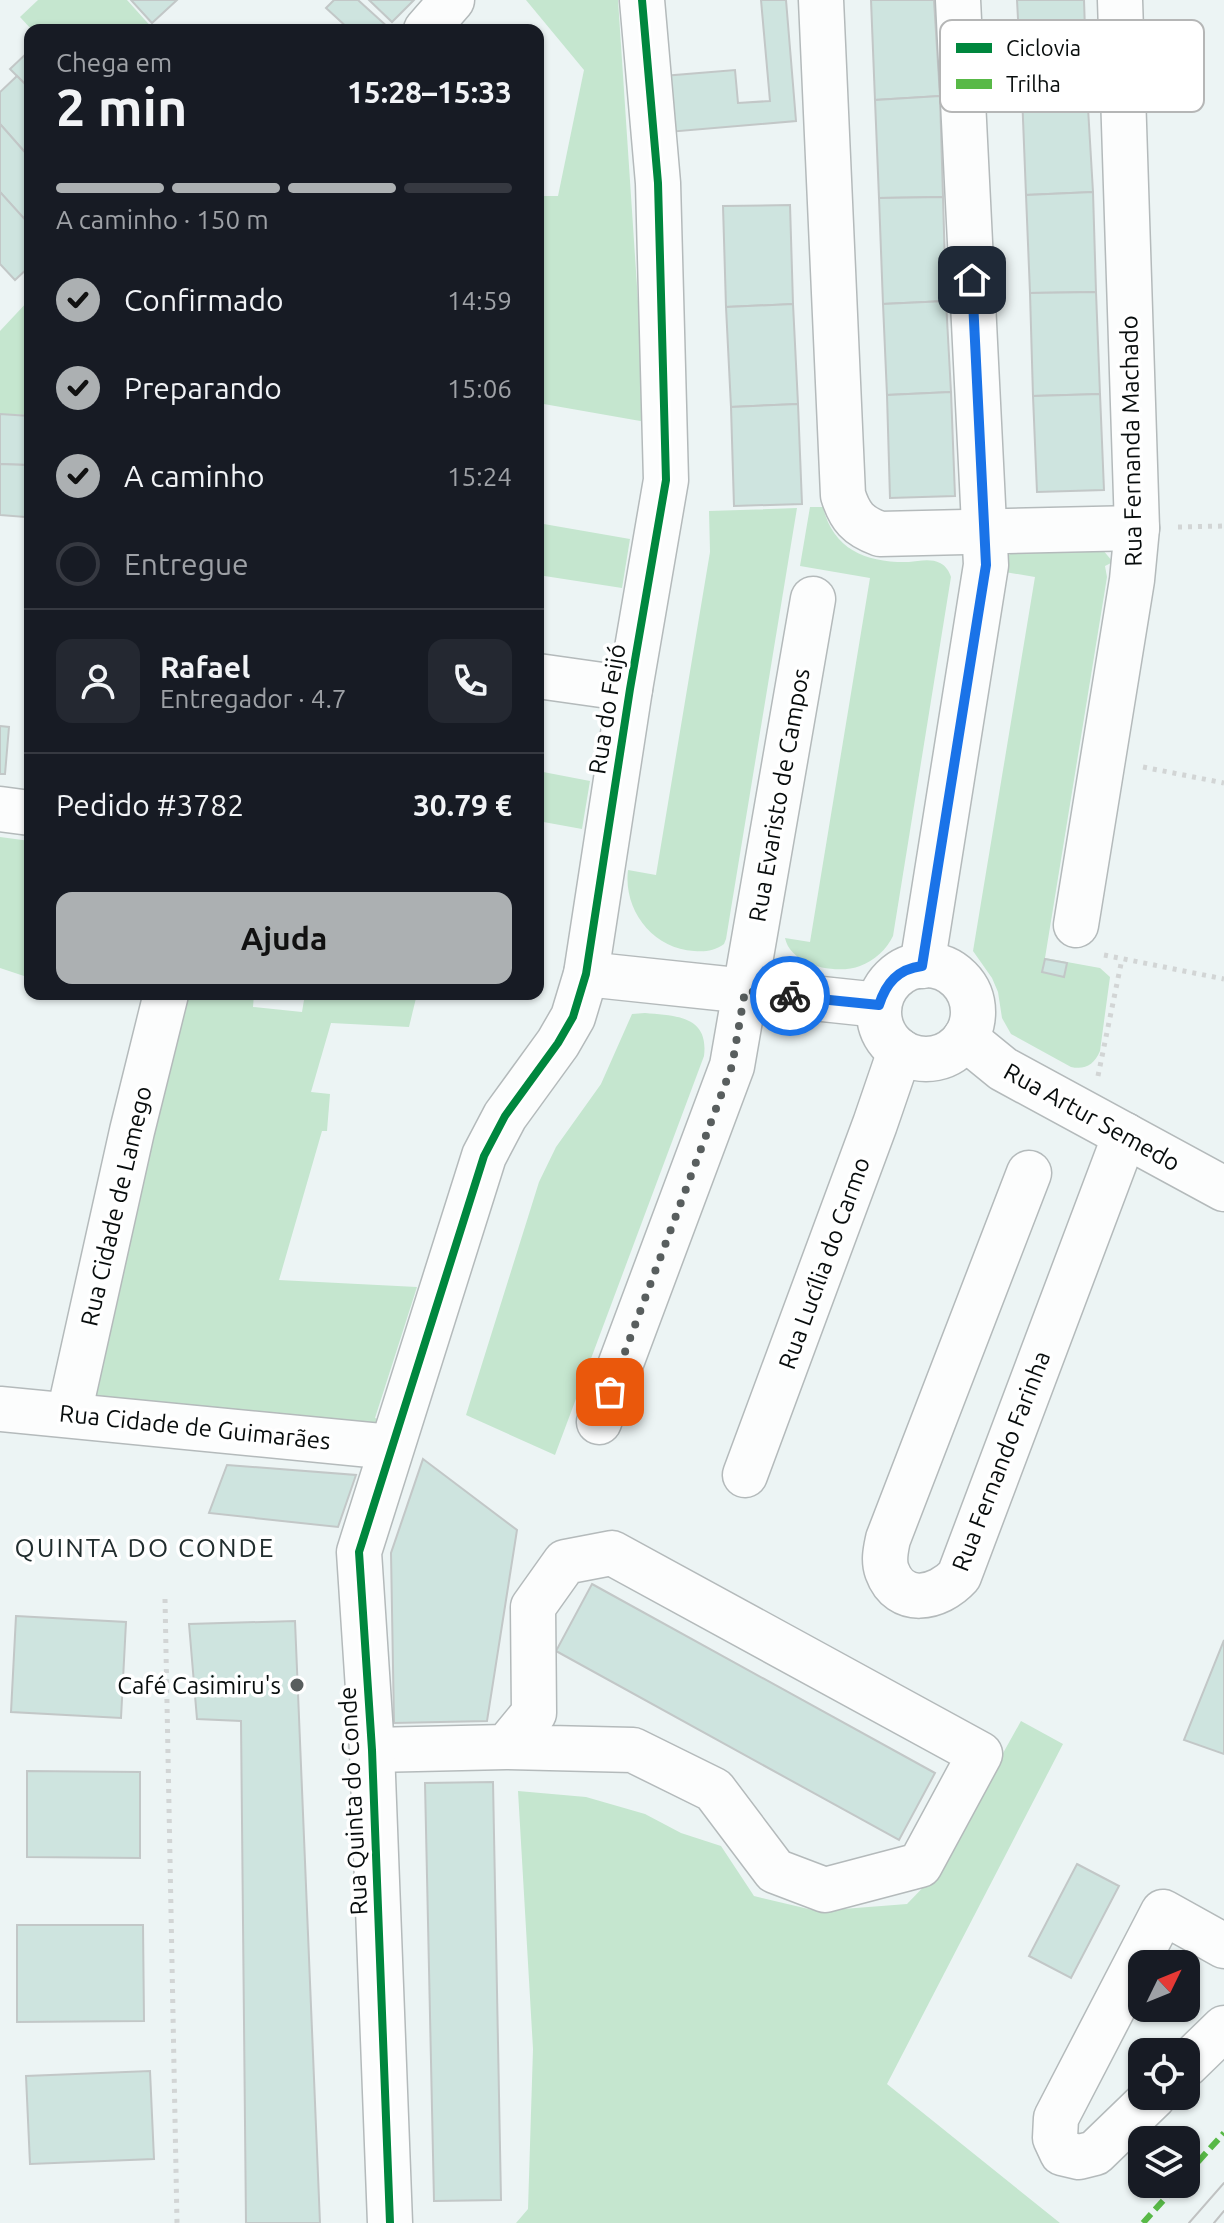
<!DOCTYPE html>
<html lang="pt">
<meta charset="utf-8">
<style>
:root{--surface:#171b24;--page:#242831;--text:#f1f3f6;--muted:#9ea1a6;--line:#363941;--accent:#acb0b2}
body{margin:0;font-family:Ubuntu,sans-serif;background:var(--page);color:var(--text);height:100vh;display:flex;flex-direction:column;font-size:30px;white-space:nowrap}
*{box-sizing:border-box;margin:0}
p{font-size:26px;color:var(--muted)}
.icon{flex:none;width:44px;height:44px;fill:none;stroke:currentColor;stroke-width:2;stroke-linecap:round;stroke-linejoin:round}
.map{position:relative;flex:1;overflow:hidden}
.sheet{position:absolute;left:24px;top:24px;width:520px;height:976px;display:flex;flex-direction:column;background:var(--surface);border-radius:16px;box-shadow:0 2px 6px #0004}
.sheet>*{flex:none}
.needle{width:52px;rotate:47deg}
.buttons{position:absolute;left:1128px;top:1950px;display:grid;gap:16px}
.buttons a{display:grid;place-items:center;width:72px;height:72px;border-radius:16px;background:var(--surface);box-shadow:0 2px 6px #0004;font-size:40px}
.pin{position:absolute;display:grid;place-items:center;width:68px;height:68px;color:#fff;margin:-34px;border-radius:16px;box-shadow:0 4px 12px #0006}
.courier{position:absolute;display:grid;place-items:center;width:80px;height:80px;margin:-40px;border:6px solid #1a73e8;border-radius:50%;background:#fff;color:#222;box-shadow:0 2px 10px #0007}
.head em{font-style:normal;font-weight:700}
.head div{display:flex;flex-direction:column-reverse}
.head{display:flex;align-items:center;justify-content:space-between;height:136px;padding:0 32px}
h1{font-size:52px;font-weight:700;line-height:60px}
.bar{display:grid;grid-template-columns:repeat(4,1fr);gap:12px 8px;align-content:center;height:96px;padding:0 32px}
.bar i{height:10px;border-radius:6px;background:var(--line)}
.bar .selected{background:var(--accent)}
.bar p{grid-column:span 4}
.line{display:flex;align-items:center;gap:20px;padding:0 32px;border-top:2px solid var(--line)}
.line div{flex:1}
.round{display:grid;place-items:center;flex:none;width:84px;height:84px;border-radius:16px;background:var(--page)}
ol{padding:0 32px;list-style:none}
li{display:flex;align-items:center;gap:24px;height:88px}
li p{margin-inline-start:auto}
li .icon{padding:8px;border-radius:50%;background:var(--accent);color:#111;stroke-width:4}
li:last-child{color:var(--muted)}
li i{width:44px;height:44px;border:4px solid var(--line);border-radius:50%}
.button{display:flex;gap:16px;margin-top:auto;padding:16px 32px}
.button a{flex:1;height:92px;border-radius:16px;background:var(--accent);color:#111;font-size:32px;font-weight:700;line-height:92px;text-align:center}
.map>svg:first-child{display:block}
</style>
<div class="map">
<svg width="1224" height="2223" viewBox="0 0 1224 2223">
<rect width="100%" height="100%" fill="#ecf4f4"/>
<g fill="#c5e6cf">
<path d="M38,0H127L154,30H32L20,17Z"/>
<path d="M526,0H618L646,422L538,403V219L541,196H558L584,70Z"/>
<path d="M30,299V415L0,414V331Z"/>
<path d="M810,507H823C833,550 867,563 909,562C918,561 931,558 940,563C946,566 949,571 951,577L893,936C887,949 874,961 860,966C837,975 791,966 785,938L810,942L870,578L800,566Z"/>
<path d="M797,508L726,939L724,944C714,951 705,952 694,951C653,949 623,910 628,870L656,875L710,552L709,511Z"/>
<path d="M538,523L630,539L622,588L538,575Z"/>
<path d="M1102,549L1113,562L1105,566L1107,577L1045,958L1100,968L1110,977L1100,1051C1094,1065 1085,1070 1071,1067L1011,1034L1002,1018L998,992L992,978L973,951L1035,577L999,571L1002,562L1014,550Z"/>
<path d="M538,771L590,781L582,829L538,821Z"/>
<path d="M0,837L30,841V930L24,976L0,968Z"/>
<path d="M183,994H254L253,1007L302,1012L305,994H417L409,1027L331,1023L311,1092L330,1094L327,1131H322L279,1280L417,1287L375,1418L380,1420L375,1425L97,1398L92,1393Z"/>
<path d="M645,1013C675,1016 709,1015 704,1056L555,1455L466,1415L539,1182L556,1147L601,1084L632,1014Z"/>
<path d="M1021,1721L1063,1744L887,2084L1060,2223H516L528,2209L533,2049L518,1791L586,1797L645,1814L681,1833L721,1846L754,1896L817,1911L907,1904L935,1875Z"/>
</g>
<g fill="#cee4df" stroke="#c2c7c7" stroke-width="2">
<path d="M131,0H177L152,23Z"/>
<path d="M334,0H358L390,29L350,30L326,8Z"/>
<path d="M369,0H414L392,22Z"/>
<path d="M761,0H786L796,121L668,132L663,76L735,70L738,103L770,101Z"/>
<path d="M871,0H934L940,96L875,100Z"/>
<path d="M1017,0H1084L1087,91L1022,94Z"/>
<path d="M30,50V89L10,69Z"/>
<path d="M17,76L30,89V158L0,124V92Z"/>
<path d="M1087,91L1093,192L1026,195L1022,94Z"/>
<path d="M940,96L943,197L879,198L875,100Z"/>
<path d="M0,124L30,158V212L23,218L0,192Z"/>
<path d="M0,192L30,225V266L15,280L0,264Z"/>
<path d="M1093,192L1096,292L1030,293L1026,195Z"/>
<path d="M943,197L946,301L883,304L879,198Z"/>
<path d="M790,205L793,304L726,307L723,206Z"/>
<path d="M1096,292L1100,394L1033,396L1030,293Z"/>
<path d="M946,301L951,392L887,395L883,304Z"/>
<path d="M793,304L798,404L731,407L726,307Z"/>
<path d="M951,392L955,496L890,498L887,395Z"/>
<path d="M1100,394L1104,490L1037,492L1033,396Z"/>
<path d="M798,404L802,504L734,506L731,407Z"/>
<path d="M0,414L30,416L27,465L0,464Z"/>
<path d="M0,464L27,465L25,517L0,515Z"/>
<path d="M0,726L9,727L5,774H0Z"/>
<path d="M1045,959L1067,963L1064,977L1042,972Z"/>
<path d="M423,1459L517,1530L487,1721L394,1723L391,1553Z"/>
<path d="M227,1465L356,1475L338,1527L209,1513Z"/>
<path d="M592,1584L935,1773L899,1840L556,1651Z"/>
<path d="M16,1616L126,1622L121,1718L11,1712Z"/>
<path d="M295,1621L320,2223H246L241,1721L197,1719L189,1624Z"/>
<path d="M1224,1640V1754L1184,1740Z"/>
<path d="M27,1771L140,1772V1858L27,1857Z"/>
<path d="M493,1782L501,2200L434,2201L425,1783Z"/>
<path d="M1077,1864L1119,1886L1071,1978L1029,1956Z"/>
<path d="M17,1925H143L144,2021L17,2022Z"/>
<path d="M150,2071L154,2159L30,2164L26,2076Z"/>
</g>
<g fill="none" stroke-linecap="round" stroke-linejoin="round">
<g stroke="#b4babb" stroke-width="47">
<g id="minor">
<path d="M821,0L843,495C850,517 858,526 880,534L1137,528"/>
<path d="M426,30L452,0"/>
<path d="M538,676L630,689"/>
<path d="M0,809L30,813"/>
<path d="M1076,925L1132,580L1137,528L1120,0"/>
<circle cx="926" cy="1012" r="47"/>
<path d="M922,966L986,565L958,0"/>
<path d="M586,974L879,1005"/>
<path d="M965,1038L1003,1069L1224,1189"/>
<path d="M1029,1173L888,1539C886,1549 883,1560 887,1571C900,1607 938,1599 959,1576L1125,1135"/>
<path d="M0,1409L391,1447"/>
<path d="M69,1414L132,1131L166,994"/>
<path d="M599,1422L732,1066L813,599"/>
<path d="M745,1475L875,1124L900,1051"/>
<path d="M372,1750L506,1747L633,1750L714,1790L775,1871L825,1890L920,1865L980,1754L612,1553L565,1562L533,1607L534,1713L506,1747"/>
<path d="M1186,2065L1224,2028"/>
<path d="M1154,2096L1095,2153L1079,2157L1062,2153L1055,2138L1056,2118L1163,1912L1224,1946"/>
<path d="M390,2223L372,1750L359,1552L484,1156L505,1116L558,1043L573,1017L586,974L630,689L666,480L658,183L642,0"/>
</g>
</g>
<g stroke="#d2d5d5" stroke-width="5" stroke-dasharray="4 6" stroke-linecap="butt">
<path d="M1178,527L1224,526"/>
<path d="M1143,767L1224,783"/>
<path d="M1104,955L1224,979"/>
<path d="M1098,1076L1122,959"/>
<path d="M165,1599L177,2223"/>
</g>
<use href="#minor" stroke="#fcfdfd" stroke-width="44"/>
<g stroke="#c0c2c2" stroke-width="2">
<path d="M1189,2223L1224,2183"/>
<path d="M1214,2223L1224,2211"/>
</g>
<g stroke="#58b947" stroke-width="6" stroke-dasharray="12 6" stroke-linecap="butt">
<path d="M1186,2175L1224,2133"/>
<path d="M1143,2223L1178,2184"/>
</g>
<g stroke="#fff" stroke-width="13">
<path id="cycleway" d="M390,2223L372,1750L359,1552L484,1156L505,1116L558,1043L573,1017L586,974L630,689L666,480L658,183L642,0"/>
</g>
<use href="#cycleway" stroke="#00873e" stroke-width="8"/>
</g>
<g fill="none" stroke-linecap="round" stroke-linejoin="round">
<path stroke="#585e5e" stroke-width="8" stroke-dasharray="0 14.4" d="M610,1392L732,1066L745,991L790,996"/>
<path stroke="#1a73e8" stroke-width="10" d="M790,996L879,1005C886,983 898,969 922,966L986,565L972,280"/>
</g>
<circle fill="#585e5e" stroke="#fff" stroke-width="3" cx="297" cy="1685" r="8"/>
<g text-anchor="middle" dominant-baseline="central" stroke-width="7" stroke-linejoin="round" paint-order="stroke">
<g font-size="24" fill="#080d0d" stroke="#fff">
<text transform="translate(1131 441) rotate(-91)">Rua Fernanda Machado</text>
<text transform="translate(607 709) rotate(-81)">Rua do Feijó</text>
<text transform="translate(779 795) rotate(-80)">Rua Evaristo de Campos</text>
<text transform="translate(1092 1117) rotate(29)">Rua Artur Semedo</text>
<text transform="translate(116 1206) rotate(-77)">Rua Cidade de Lamego</text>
<text transform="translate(824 1263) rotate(-70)">Rua Lucília do Carmo</text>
<text transform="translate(195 1427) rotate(6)">Rua Cidade de Guimarães</text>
<text transform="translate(1001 1461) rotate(-69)">Rua Fernando Farinha</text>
<text transform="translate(353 1801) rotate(-93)">Rua Quinta do Conde</text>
</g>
<g font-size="24" fill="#080d0d" stroke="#fff" text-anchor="end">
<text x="281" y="1685">Café Casimiru's</text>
</g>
<g font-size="26" letter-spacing="2" fill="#212d2e" stroke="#fff">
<text x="145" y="1547">QUINTA DO CONDE</text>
</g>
</g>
<rect x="940" y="20" width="264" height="92" rx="12" fill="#fff" stroke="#b5b6b6" stroke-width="2"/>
<rect x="956" y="43" width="36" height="10" fill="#00873e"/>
<rect x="956" y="79" width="36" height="10" fill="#58b947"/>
<g font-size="22" fill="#080d0d">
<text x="1006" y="56">Ciclovia</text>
<text x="1006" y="92">Trilha</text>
</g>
</svg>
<div class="buttons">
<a><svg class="needle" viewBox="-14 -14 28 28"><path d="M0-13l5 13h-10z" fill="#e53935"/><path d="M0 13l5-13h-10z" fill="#9ea1a6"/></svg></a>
<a><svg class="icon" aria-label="locate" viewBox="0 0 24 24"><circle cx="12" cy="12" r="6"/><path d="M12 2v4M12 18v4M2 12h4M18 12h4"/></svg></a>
<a><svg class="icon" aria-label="layers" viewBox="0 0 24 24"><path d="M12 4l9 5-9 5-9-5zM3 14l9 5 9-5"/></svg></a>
</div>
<div class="pin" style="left:610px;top:1392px;background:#ea580c"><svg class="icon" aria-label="bag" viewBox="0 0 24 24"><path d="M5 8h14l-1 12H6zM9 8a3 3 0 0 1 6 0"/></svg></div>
<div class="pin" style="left:972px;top:280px;background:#1f2937"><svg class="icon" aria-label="home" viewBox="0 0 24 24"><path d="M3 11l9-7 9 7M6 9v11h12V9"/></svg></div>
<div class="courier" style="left:790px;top:996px"><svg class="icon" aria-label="bike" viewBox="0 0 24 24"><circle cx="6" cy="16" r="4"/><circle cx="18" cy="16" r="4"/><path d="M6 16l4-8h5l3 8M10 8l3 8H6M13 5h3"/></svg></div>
<section class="sheet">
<div class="head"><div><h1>2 min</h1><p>Chega em</p></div><em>15:28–15:33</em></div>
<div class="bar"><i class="selected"></i><i class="selected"></i><i class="selected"></i><i></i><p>A caminho · 150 m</p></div>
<ol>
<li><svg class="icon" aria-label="check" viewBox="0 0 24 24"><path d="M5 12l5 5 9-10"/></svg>Confirmado<p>14:59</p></li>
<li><svg class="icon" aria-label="check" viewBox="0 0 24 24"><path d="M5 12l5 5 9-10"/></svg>Preparando<p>15:06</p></li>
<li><svg class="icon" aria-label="check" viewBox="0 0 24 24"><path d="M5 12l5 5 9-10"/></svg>A caminho<p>15:24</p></li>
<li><i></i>Entregue</li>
</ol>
<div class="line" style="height:144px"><a class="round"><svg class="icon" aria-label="person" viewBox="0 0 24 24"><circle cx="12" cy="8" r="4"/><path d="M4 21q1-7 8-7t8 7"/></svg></a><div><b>Rafael</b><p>Entregador · 4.7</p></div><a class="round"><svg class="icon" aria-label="phone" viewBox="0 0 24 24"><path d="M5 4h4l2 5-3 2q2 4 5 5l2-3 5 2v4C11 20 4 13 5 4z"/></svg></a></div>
<div class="line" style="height:104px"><div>Pedido #3782</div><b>30.79 €</b></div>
<div class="button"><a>Ajuda</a></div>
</section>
</div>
